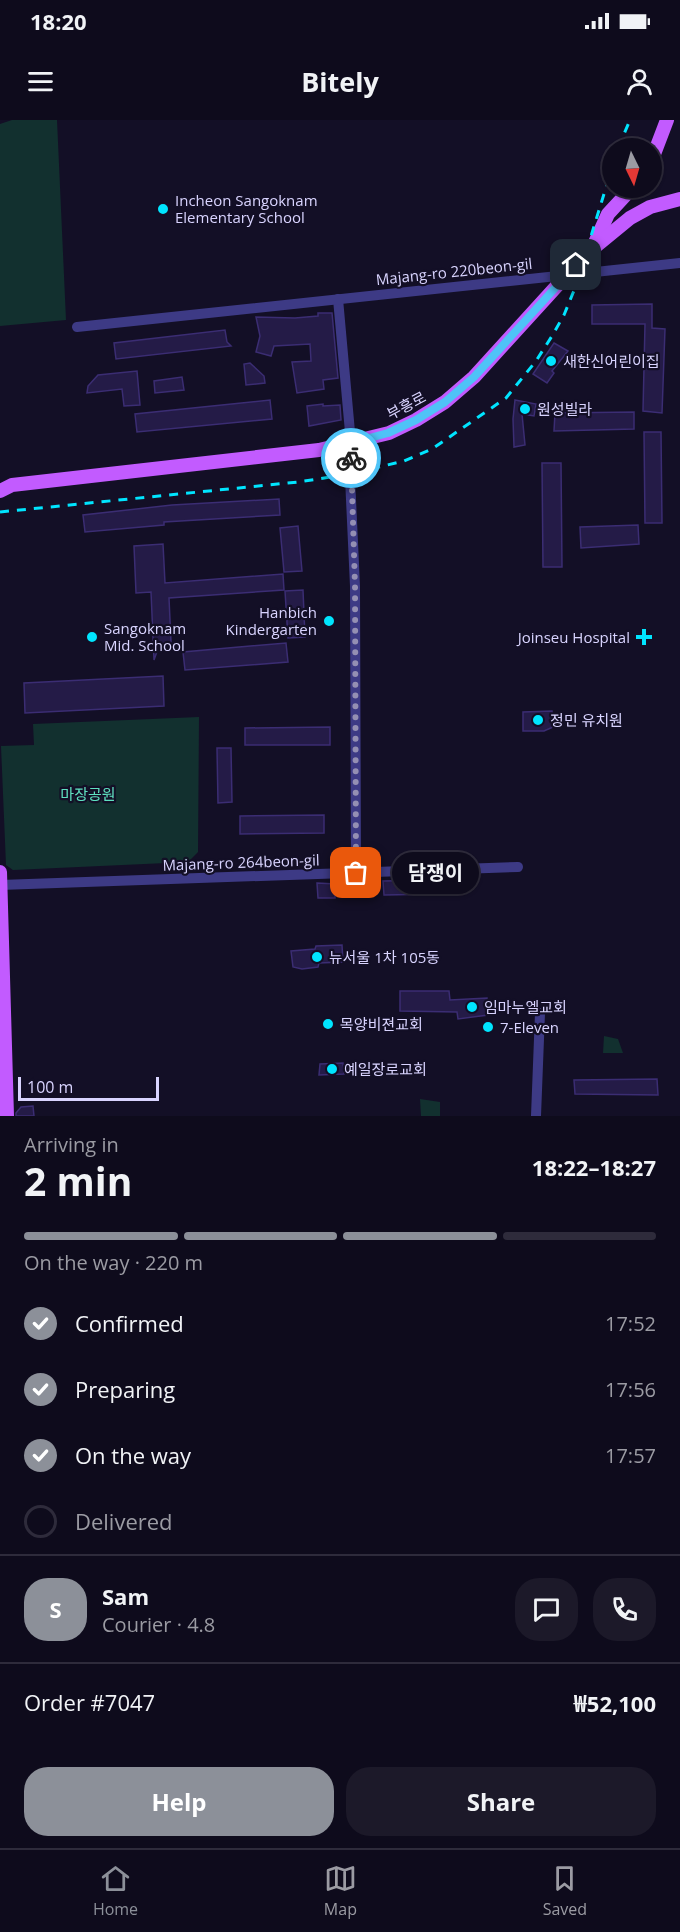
<!DOCTYPE html>
<meta charset="utf-8">
<style>
:root{--surface:#0e0b1c;--page:#1c1929;--text:#f1f3f6;--muted:#9b9ba3;--line:#2e2b3b;--accent:#8c9099}
body{margin:0;font-family:"Open Sans","Noto Sans KR",sans-serif;background:var(--page);color:var(--text);height:100vh;display:flex;flex-direction:column;font-size:22px;white-space:nowrap}
*{box-sizing:border-box;margin:0}
p{font-size:20px;color:var(--muted)}
.icon{flex:none;width:33px;height:33px;fill:none;stroke:currentColor;stroke-width:2;stroke-linecap:round;stroke-linejoin:round}
.map{position:relative;height:996px;overflow:hidden}
.side{display:flex;flex-direction:column;background:var(--surface);flex:1}
.side>*{flex:none}
.needle{width:39px;rotate:175deg}
.tools{position:absolute;left:602px;top:18px;display:grid;gap:12px}
.tools a{display:grid;place-items:center;width:60px;height:60px;border-radius:50%;background:var(--surface);box-shadow:0 2px 4px #0004,0 0 0 2px var(--line);font-size:30px}
.scale{position:absolute;left:18px;bottom:15px;width:141px;box-sizing:border-box;padding-left:6px;border:3px solid #d9d4ff;border-top:0;font-size:16px;line-height:21px;white-space:nowrap;color:#d9d4ff;-webkit-text-stroke:4px #130f26;paint-order:stroke}
.pin{position:absolute;display:grid;place-items:center;width:51px;height:51px;color:#fff;margin:-26px;border-radius:12px;box-shadow:0 3px 9px #0006}
.courier{position:absolute;display:grid;place-items:center;width:60px;height:60px;margin:-30px;border:4px solid #4fc3f7;border-radius:50%;background:#fff;color:#222;box-shadow:0 2px 8px #0007}
.bubble{position:absolute;height:42px;border-radius:21px;background:var(--surface);box-shadow:0 2px 4px #0004,0 0 0 2px var(--line);font-size:20px;font-weight:700;line-height:42px;text-align:center}
.headline em{font-style:normal;font-weight:700}
.headline div{display:flex;flex-direction:column-reverse}
.headline{display:flex;align-items:center;justify-content:space-between;height:102px;padding:0 24px}
h1{font-size:39px;font-weight:700;line-height:45px}
.bar{display:grid;grid-template-columns:repeat(4,1fr);gap:9px 6px;align-content:center;height:72px;padding:0 24px}
.bar i{height:8px;border-radius:4px;background:var(--line)}
.bar .selected{background:var(--accent)}
.bar p{grid-column:span 4}
.line{display:flex;align-items:center;gap:15px;padding:0 24px;border-top:2px solid var(--line)}
.line div{flex:1}
.round{display:grid;place-items:center;flex:none;width:63px;height:63px;border-radius:24px;background:var(--page)}
ol{padding:0 24px;list-style:none}
li{display:flex;align-items:center;gap:18px;height:66px}
li p{margin-inline-start:auto}
li .icon{padding:6px;border-radius:50%;background:var(--accent);color:#fff;stroke-width:4}
li:last-child{color:var(--muted)}
li i{width:33px;height:33px;border:3px solid var(--line);border-radius:50%}
.primary-button{display:flex;gap:12px;margin-top:auto;padding:12px 24px}
.primary-button a{flex:1;height:69px;border-radius:24px;background:var(--accent);color:#fff;font-size:24px;font-weight:700;line-height:69px;text-align:center}
.primary-button a+a{background:var(--page);color:var(--text)}
.status{display:flex;justify-content:space-between;align-items:center;height:42px;padding:0 30px;background:var(--surface);direction:ltr}
.status svg{height:16px;fill:currentColor}
header{display:flex;justify-content:space-between;align-items:center;height:78px;padding:0 24px;background:var(--surface);font-size:27px;font-weight:700}
.dock{display:flex;justify-content:space-around;align-items:center;height:84px;border-top:2px solid var(--line);background:var(--surface);font-size:16px;color:var(--muted)}
.dock a{display:grid;justify-items:center;gap:3px}
.dock .selected{color:var(--accent)}
.map>svg:first-child{display:block}
</style>
<div class="status"><b>18:20</b><svg viewBox="0 0 49 12"><path d="M0 12V9h3v3zM5 12V6h3v6zM10 12V3h3v9zM15 12V0h3v12zM26 1h20v11H26zM47 4h2v5h-2z"/></svg></div>
<header><svg class="icon" aria-label="menu" viewBox="0 0 24 24"><path d="M4 6h16M4 12h16M4 18h16"/></svg>Bitely<svg class="icon" aria-label="person" viewBox="0 0 24 24"><circle cx="12" cy="8" r="4"/><path d="M4 21q1-7 8-7t8 7"/></svg></header>
<div class="map">
<svg width="680" height="996" viewBox="0 0 680 996">
<rect width="100%" height="100%" fill="#130f26"/>
<g fill="#12302f">
<path d="M12,0H57L66,200L0,206V4Z"/>
<path d="M199,597L198,732L188,742L13,750L6,745L1,626L34,625L33,604Z"/>
<path d="M604,916L618,919L623,933H603Z"/>
<path d="M420,979L440,982V996H421Z"/>
</g>
<g fill="#241b47" stroke="#3b2d73" stroke-width="1.5">
<path d="M652,184V208L665,209L662,293L643,291L645,204H592V185Z"/>
<path d="M318,193H332L338,258L323,260L324,269L297,273L292,242L311,241L310,224L274,226L271,236L256,232L260,216L256,197L295,198L318,196Z"/>
<path d="M225,210L227,222L231,226L116,239L114,223Z"/>
<path d="M554,223L568,231L552,251L554,253L547,263L533,254Z"/>
<path d="M250,243L264,256L265,263L246,265L244,244Z"/>
<path d="M137,251L140,285L124,286L122,269L87,273L88,266L98,255Z"/>
<path d="M182,257L184,270L155,273L154,261Z"/>
<path d="M270,280L272,299L137,312L135,294Z"/>
<path d="M515,280L536,284L534,296L522,294L525,325L514,327L513,299Z"/>
<path d="M323,284V286L340,285L341,300L309,306L307,286Z"/>
<path d="M634,292V309L554,311L555,293Z"/>
<path d="M644,312H661L662,403H645Z"/>
<path d="M542,343H561L562,447H543Z"/>
<path d="M279,379L280,395L164,402V405L85,412L83,395L172,385Z"/>
<path d="M638,405L639,424L581,428L580,407Z"/>
<path d="M298,406L302,451L284,452L280,408Z"/>
<path d="M163,424L165,463L283,454L284,470L169,478L171,522L160,523L154,540L151,472L136,473L134,426Z"/>
<path d="M303,470L305,517L288,518L285,471Z"/>
<path d="M286,523L288,542L185,550L183,532Z"/>
<path d="M163,556L164,586L25,593L24,563Z"/>
<path d="M552,591L553,607L544,611H523V592Z"/>
<path d="M330,607V625H245V608Z"/>
<path d="M217,628H231L232,682L218,683Z"/>
<path d="M324,695V713L240,714V696Z"/>
<path d="M439,760V774L384,775L383,761Z"/>
<path d="M317,763L335,764V778H318Z"/>
<path d="M342,825L343,842L319,843L318,847L302,849L293,847L291,831L315,829L316,826Z"/>
<path d="M400,871H449L450,880L487,878L488,895L458,899L457,892L400,891Z"/>
<path d="M343,943L344,954L319,955L320,944Z"/>
<path d="M657,959L658,975L575,974L574,960Z"/>
<path d="M33,986L34,996H16V993L21,987Z"/>
</g>
<g fill="none" stroke-linecap="round" stroke-linejoin="round">
<g stroke="#3d3a85" stroke-width="10">
<path d="M338,179L351,323L350,358L355,466L356,753"/>
<path d="M77,207L680,143"/>
<path d="M0,765L518,747"/>
<path d="M536,996L540,893"/>
</g>
<g stroke="#c25bff" stroke-width="14">
<path d="M651,42L667,0"/>
<path d="M594,125L608,94L632,68"/>
<path d="M0,371L12,365L319,330L389,313L416,300L445,282L474,257L585,135L630,98L650,87L680,79"/>
<path d="M0,752L7,996"/>
</g>
<g stroke="#00e5ff" stroke-width="3" stroke-dasharray="9 8" stroke-linecap="butt">
<path d="M618,28L630,0"/>
<path d="M0,392L298,362L350,354L404,341L432,329L506,278L536,241L552,216L564,195L575,168L612,48"/>
</g>
</g>
<g fill="none" stroke-linecap="round" stroke-linejoin="round">
<path stroke="#948fb3" stroke-width="6" stroke-dasharray="0 10.8" d="M351,338L355,466L356,753"/>
<path stroke="#4fc3f7" stroke-width="8" d="M351,338V323L388,313L416,300L445,282L474,257L576,145"/>
</g>
<g fill="#00e5ff" stroke="#130f26" stroke-width="2">
<circle cx="163" cy="89" r="6"/>
<circle cx="551" cy="241" r="6"/>
<circle cx="525" cy="289" r="6"/>
<circle cx="329" cy="501" r="6"/>
<circle cx="92" cy="517" r="6"/>
<path d="M641 508h6v6h6v6h-6v6h-6v-6h-6v-6h6z"/>
<circle cx="538" cy="600" r="6"/>
<circle cx="317" cy="837" r="6"/>
<circle cx="472" cy="887" r="6"/>
<circle cx="328" cy="904" r="6"/>
<circle cx="488" cy="907" r="6"/>
<circle cx="332" cy="949" r="6"/>
</g>
<g text-anchor="middle" dominant-baseline="central" stroke-width="4.5" stroke-linejoin="round" paint-order="stroke">
<g font-size="15" fill="#d9d4ff" stroke="#130f26" text-anchor="start">
<text x="175" y="80">Incheon Sangoknam<tspan x="175" dy="17">Elementary School</tspan></text>
<text x="563" y="241">새한신어린이집</text>
<text x="537" y="289">원성빌라</text>
<text x="317" y="492" text-anchor="end">Hanbich<tspan x="317" dy="17">Kindergarten</tspan></text>
<text x="104" y="508">Sangoknam<tspan x="104" dy="17">Mid. School</tspan></text>
<text x="630" y="517" text-anchor="end">Joinseu Hospital</text>
<text x="550" y="600">정민 유치원</text>
<text x="329" y="837">뉴서울 1차 105동</text>
<text x="484" y="887">임마누엘교회</text>
<text x="340" y="904">목양비젼교회</text>
<text x="500" y="907">7-Eleven</text>
<text x="344" y="949">예일장로교회</text>
</g>
<g font-size="15" fill="#d9d4ff" stroke="#130f26">
<text transform="translate(454 151) rotate(-6)">Majang-ro 220beon-gil</text>
<text transform="translate(406 285) rotate(-28)">부흥로</text>
<text transform="translate(241 742) rotate(-2)">Majang-ro 264beon-gil</text>
</g>
<g font-size="15" fill="#5fe0c0" stroke="#130f26">
<text x="88" y="674">마장공원</text>
</g>
</g>
</svg>
<div class="tools">
<a><svg class="needle" viewBox="-14 -14 28 28"><path d="M0-13l5 13h-10z" fill="#e53935"/><path d="M0 13l5-13h-10z" fill="#9b9ba3"/></svg></a>
</div>
<div class="scale">100 m</div>
<div class="pin" style="left:356px;top:753px;background:#ea580c"><svg class="icon" aria-label="bag" viewBox="0 0 24 24"><path d="M5 8h14l-1 12H6zM9 8a3 3 0 0 1 6 0"/></svg></div>
<div class="pin" style="left:576px;top:145px;background:#1f2937"><svg class="icon" aria-label="home" viewBox="0 0 24 24"><path d="M3 11l9-7 9 7M6 9v11h12V9"/></svg></div>
<div class="courier" style="left:351px;top:338px"><svg class="icon" aria-label="bike" viewBox="0 0 24 24"><circle cx="6" cy="16" r="4"/><circle cx="18" cy="16" r="4"/><path d="M6 16l4-8h5l3 8M10 8l3 8H6M13 5h3"/></svg></div>
<div class="bubble" style="left:392px;top:732px;width:87px">담쟁이</div>
</div>
<section class="side">
<div class="headline"><div><h1>2 min</h1><p>Arriving in</p></div><em>18:22–18:27</em></div>
<div class="bar"><i class="selected"></i><i class="selected"></i><i class="selected"></i><i></i><p>On the way · 220 m</p></div>
<ol>
<li><svg class="icon" aria-label="check" viewBox="0 0 24 24"><path d="M5 12l5 5 9-10"/></svg>Confirmed<p>17:52</p></li>
<li><svg class="icon" aria-label="check" viewBox="0 0 24 24"><path d="M5 12l5 5 9-10"/></svg>Preparing<p>17:56</p></li>
<li><svg class="icon" aria-label="check" viewBox="0 0 24 24"><path d="M5 12l5 5 9-10"/></svg>On the way<p>17:57</p></li>
<li><i></i>Delivered</li>
</ol>
<div class="line" style="height:108px"><b class="round" style="background:var(--accent);color:#fff">S</b><div><b>Sam</b><p>Courier · 4.8</p></div><a class="round"><svg class="icon" aria-label="chat" viewBox="0 0 24 24"><path d="M4 5h16v11H9l-5 4z"/></svg></a><a class="round"><svg class="icon" aria-label="phone" viewBox="0 0 24 24"><path d="M5 4h4l2 5-3 2q2 4 5 5l2-3 5 2v4C11 20 4 13 5 4z"/></svg></a></div>
<div class="line" style="height:78px"><div>Order #7047</div><b>₩52,100</b></div>
<div class="primary-button"><a>Help</a><a>Share</a></div>
</section>
<nav class="dock">
<a class="selected"><svg class="icon" aria-label="home" viewBox="0 0 24 24"><path d="M3 11l9-7 9 7M6 9v11h12V9"/></svg>Home</a>
<a><svg class="icon" aria-label="map" viewBox="0 0 24 24"><path d="M3 6l6-2 6 2 6-2v14l-6 2-6-2-6 2zM9 4v14M15 6v14"/></svg>Map</a>
<a><svg class="icon" aria-label="saved" viewBox="0 0 24 24"><path d="M7 4h10v16l-5-4-5 4z"/></svg>Saved</a>
</nav>
